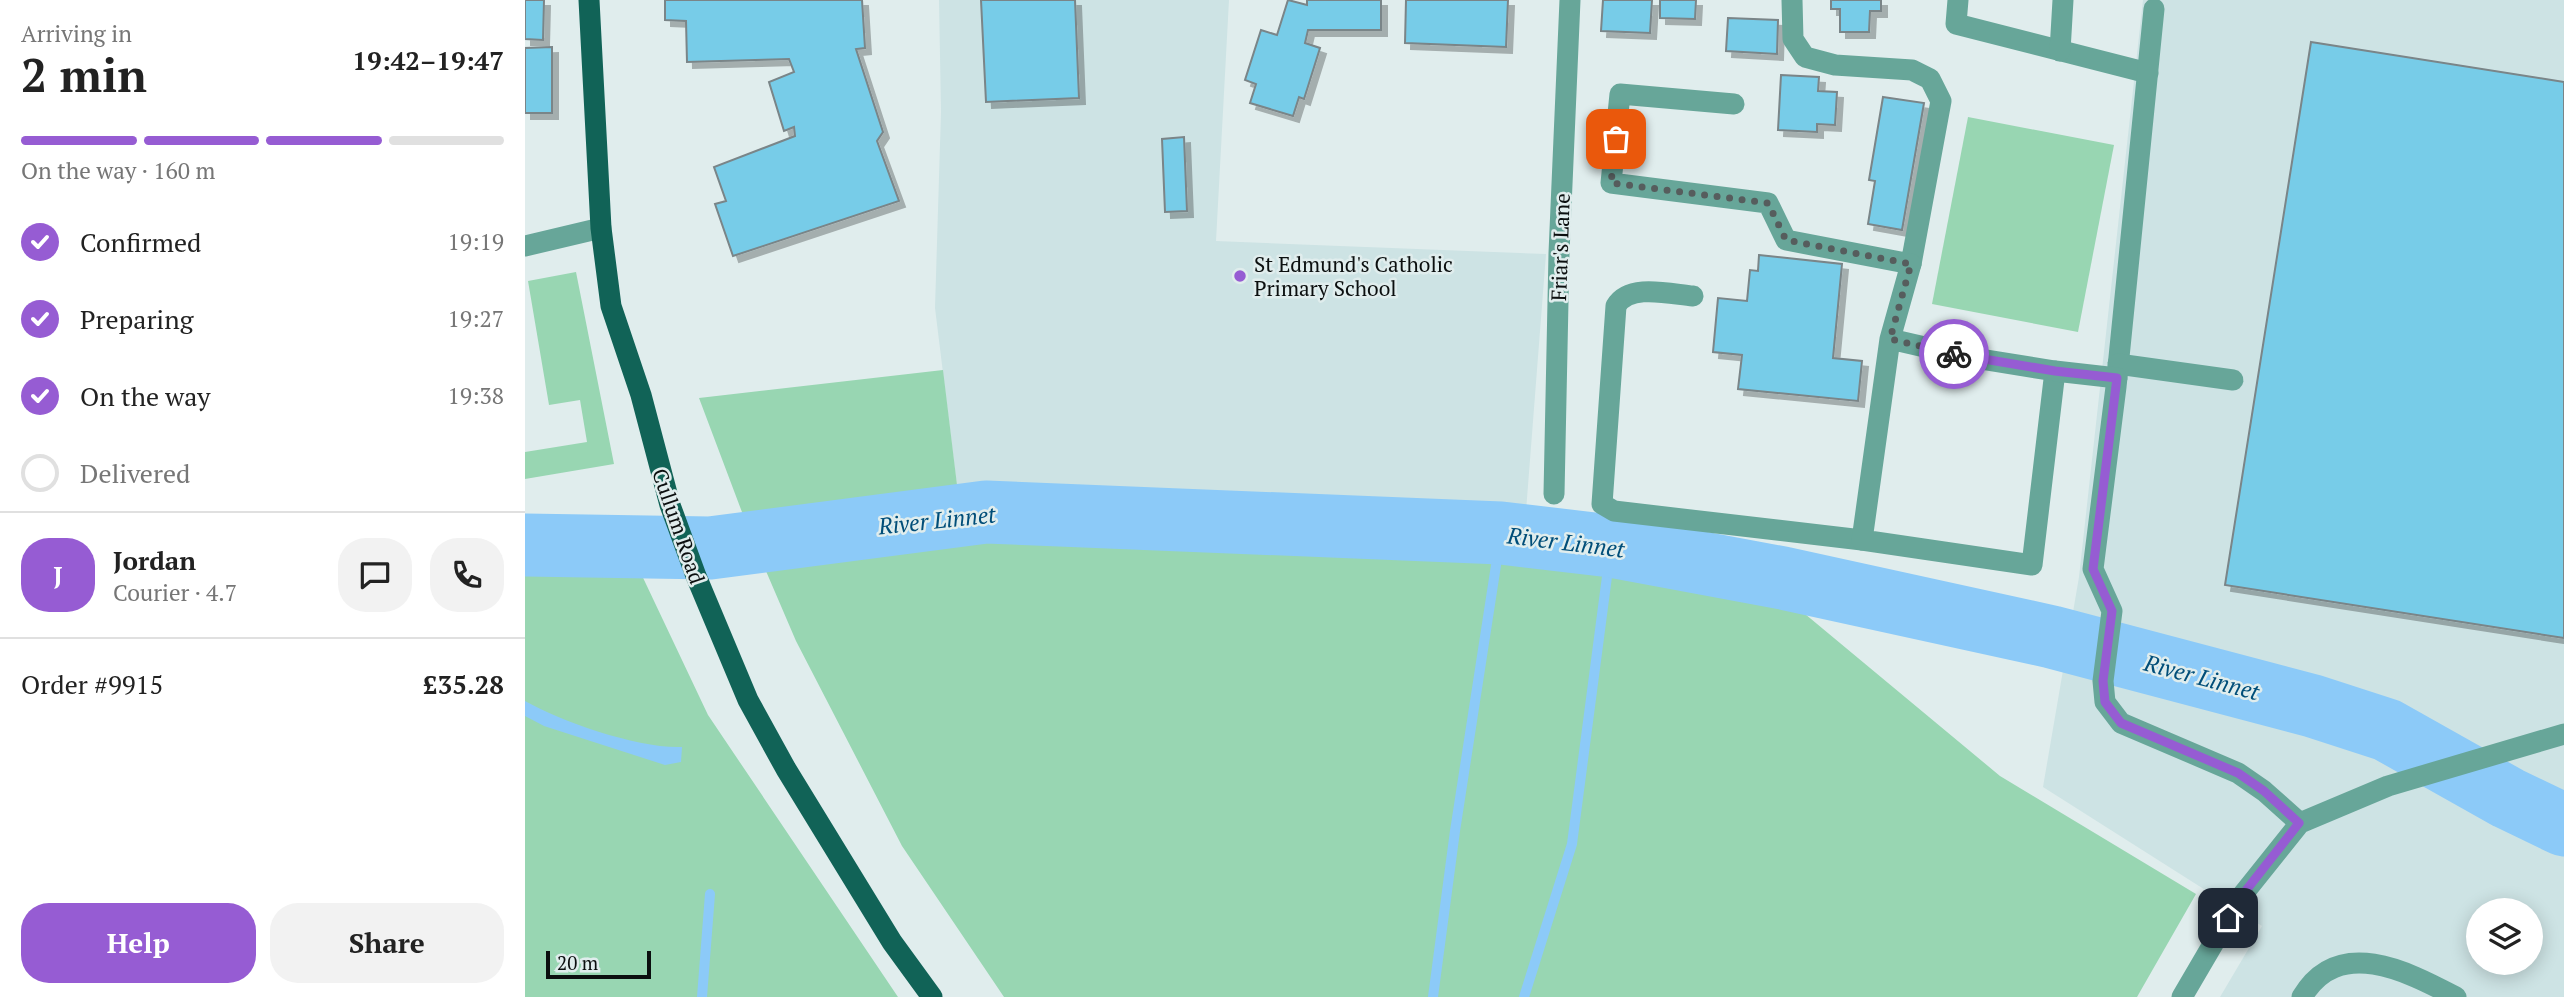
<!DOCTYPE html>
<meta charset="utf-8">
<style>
:root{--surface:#fff;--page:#f2f2f2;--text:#222;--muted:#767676;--line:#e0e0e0;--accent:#965cd3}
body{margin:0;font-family:"PT Serif",serif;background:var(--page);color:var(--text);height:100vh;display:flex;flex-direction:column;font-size:26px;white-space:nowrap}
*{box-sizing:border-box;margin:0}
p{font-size:23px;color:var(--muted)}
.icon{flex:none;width:38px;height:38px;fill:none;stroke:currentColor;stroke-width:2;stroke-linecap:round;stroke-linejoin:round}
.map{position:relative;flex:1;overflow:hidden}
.panel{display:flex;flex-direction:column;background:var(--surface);width:525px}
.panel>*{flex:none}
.fabs{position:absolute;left:1941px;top:898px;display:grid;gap:14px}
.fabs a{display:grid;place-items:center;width:77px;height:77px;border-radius:50%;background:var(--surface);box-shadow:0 4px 18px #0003;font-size:35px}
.scale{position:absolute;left:21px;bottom:18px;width:105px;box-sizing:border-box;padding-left:7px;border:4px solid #0b0f0f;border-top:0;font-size:19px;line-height:24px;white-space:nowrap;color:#0b0f0f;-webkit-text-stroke:5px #e0eded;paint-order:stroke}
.pin{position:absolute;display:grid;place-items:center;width:60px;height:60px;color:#fff;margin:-30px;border-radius:14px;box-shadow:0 4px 10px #0006}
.courier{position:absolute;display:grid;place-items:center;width:70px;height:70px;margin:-35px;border:5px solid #965cd3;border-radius:50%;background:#fff;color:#222;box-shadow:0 2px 9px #0007}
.headline em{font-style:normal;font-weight:700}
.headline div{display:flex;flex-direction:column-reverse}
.headline{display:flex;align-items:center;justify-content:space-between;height:119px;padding:0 21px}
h1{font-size:46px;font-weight:700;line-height:52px}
.bar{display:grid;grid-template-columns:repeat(4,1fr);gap:10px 7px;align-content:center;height:84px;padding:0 21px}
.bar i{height:9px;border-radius:5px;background:var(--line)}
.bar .current{background:var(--accent)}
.bar p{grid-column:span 4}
.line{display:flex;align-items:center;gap:18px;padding:0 21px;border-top:2px solid var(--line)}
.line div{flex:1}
.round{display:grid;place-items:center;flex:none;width:74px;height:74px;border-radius:28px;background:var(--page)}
ol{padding:0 21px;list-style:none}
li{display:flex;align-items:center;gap:21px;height:77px}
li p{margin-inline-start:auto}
li .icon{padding:7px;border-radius:50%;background:var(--accent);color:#fff;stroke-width:4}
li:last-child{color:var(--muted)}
li i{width:38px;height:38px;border:4px solid var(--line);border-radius:50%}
.primary-button{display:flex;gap:14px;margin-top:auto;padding:14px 21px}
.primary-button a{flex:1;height:80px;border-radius:28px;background:var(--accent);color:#fff;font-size:28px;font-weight:700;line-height:80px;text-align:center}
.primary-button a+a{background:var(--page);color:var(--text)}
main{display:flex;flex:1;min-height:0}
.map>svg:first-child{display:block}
</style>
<main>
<section class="panel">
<div class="headline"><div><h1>2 min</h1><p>Arriving in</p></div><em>19:42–19:47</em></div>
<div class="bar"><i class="current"></i><i class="current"></i><i class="current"></i><i></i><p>On the way · 160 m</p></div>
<ol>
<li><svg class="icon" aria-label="check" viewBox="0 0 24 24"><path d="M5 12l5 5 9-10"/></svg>Confirmed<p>19:19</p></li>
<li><svg class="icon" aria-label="check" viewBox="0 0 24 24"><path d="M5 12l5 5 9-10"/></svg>Preparing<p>19:27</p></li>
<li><svg class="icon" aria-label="check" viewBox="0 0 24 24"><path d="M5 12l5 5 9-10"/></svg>On the way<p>19:38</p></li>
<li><i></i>Delivered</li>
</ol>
<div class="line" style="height:126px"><b class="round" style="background:var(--accent);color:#fff">J</b><div><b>Jordan</b><p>Courier · 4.7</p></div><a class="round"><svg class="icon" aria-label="chat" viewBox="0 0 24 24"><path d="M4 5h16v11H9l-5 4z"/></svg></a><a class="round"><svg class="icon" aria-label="phone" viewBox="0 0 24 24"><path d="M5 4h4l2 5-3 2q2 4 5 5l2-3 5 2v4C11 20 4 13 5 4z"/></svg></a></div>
<div class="line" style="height:91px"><div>Order #9915</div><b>£35.28</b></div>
<div class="primary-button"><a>Help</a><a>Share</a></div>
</section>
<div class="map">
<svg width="2039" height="997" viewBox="0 0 2039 997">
<defs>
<filter id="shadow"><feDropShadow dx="6" dy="6" stdDeviation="0" flood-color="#0004"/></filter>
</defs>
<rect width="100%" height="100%" fill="#e0eded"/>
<g fill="#cde3e4" fill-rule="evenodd">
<path d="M414,0H704L691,241L1021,254L998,550L438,535L410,308L416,112Z"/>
<path d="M1618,0H2039V997H1695L1737,926L1518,787L1554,577ZM1953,910H2006V962H1953Z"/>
</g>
<g fill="#98d6b2">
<path d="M1443,117L1589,145L1553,332L1407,304Z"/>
<path d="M51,272L89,464L0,479V452L62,442L55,400L24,405L3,281Z"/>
<path d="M418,370L438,534L657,532L1006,559L1262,599L1475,776L1671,894L1612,997H479L377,846L271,641L226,536L174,398Z"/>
<path d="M103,546L183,715L373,997H0V573Z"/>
</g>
<g fill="#8ccaf8">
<path d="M0,532L107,536L114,559L0,556Z"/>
<path d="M0,701C37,722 115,749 157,747L156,762L140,765L19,726L0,716Z"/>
</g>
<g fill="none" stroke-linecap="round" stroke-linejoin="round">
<g stroke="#8ccaf8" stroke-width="10">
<path d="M177,997L185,894"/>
<path d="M908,997L930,831L976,533"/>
<path d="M999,997L1047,844L1086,546"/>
</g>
<path stroke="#8ccaf8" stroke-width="63" d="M0,545L185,548L461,512L976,533L1086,546L1258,578L1527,637L1788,706L1862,730L1983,798L2039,825"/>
</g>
<g fill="#77cce8" stroke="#7a8588" stroke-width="2" filter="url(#shadow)">
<path d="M0,0H19L18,40L0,39Z"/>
<path d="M140,0H337L340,48L331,49L358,132L352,141L374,201L208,256L190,204L201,201L189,167L270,136L269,127L259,131L244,82L269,72L264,59L162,62L161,21L140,20Z"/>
<path d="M456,0H550L554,98L461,102Z"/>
<path d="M763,0L782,5V0H856V30H783L780,43L795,48L779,99L774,97L768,116L725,103L731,84L720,80L736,30L752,35Z"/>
<path d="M881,0H983L981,47L880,43Z"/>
<path d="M1078,0H1127L1125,33L1076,31Z"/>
<path d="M1135,0H1171L1170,19L1135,18Z"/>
<path d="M1306,0H1356V11H1345L1344,32H1315V9H1306Z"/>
<path d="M1203,18L1253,20L1252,54L1201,51Z"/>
<path d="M1786,42L2039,82V638L1700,585Z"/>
<path d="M27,47V113H0V48Z"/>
<path d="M1256,75L1294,77L1293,91L1312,92L1310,125L1292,124V132L1253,130Z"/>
<path d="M1358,97L1399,103L1377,230L1343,224L1350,181L1344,180Z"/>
<path d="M659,137L662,211L640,212L637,139Z"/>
<path d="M1234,255L1317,264L1308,358L1337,361L1333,401L1213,389L1217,355L1188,352L1193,298L1222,301L1225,270L1233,271Z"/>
</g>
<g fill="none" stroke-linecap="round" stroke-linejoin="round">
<g stroke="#67a699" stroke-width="21">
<path d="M1433,0L1431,24L1623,73"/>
<path d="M1629,9L1591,387L1568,569L1587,611L1578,681L1580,702L1596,723L1713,773L1739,791L1775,823"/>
<path d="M1535,51L1538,0"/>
<path d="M1209,104L1095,94L1086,183L1243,203L1261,240L1386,264L1416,101L1405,79L1387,70L1310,65L1280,57L1268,39L1267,0"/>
<path d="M0,246L76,228"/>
<path d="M1168,296C1145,294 1104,283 1091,306L1077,504L1089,511L1337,540"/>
<path d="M1365,339L1443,357L1530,371L1507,565L1337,540L1365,339L1386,264"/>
<path d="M1593,364L1708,380"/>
<path d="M1530,371L1592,378"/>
<path d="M1029,494L1034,253L1045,0"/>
<path d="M1657,997L1715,898L1775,823L1863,786L2039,734"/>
<path d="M1777,997C1814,935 1883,972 1931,997"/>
</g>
<path stroke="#116357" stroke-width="21" d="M64,0L76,228L86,306L116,395L145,505L171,576L223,700L261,769L367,942L407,997"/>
</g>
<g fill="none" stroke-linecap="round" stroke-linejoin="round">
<path stroke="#565d5d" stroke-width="7" stroke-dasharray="0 12.6" d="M1091,139L1086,183L1243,203L1261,240L1386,264L1365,339L1429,354"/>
<path stroke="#965cd3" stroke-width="9" d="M1429,354L1530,371L1592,378L1568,569L1587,611L1578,681L1580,702L1596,723L1713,773L1739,791L1774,823L1715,898L1703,918"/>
</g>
<circle fill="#965cd3" stroke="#e0eded" stroke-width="2.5" cx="715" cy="276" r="7"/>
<g text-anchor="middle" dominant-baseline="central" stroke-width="5" stroke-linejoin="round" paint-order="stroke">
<g font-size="21" fill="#0b0f0f" stroke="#e0eded">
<text transform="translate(1035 247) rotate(-88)">Friar's Lane</text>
<text transform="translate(154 526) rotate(71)">Cullum Road</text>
</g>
<g font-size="21" fill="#0b0f0f" stroke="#e0eded" text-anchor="start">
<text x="729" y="264">St Edmund's Catholic<tspan x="729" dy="24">Primary School</tspan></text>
</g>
<g font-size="23" font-style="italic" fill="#004e79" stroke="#e0eded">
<text transform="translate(412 520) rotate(-6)">River Linnet</text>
<text transform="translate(1041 542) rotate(7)">River Linnet</text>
<text transform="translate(1677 677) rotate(15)">River Linnet</text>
</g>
</g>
</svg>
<div class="fabs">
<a><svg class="icon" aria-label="layers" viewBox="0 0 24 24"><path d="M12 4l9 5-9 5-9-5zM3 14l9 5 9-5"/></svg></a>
</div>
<div class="scale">20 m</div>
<div class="pin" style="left:1091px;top:139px;background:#ea580c"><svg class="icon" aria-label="bag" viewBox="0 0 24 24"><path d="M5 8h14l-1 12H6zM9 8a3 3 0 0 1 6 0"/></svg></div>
<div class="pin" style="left:1703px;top:918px;background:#1f2937"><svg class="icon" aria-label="home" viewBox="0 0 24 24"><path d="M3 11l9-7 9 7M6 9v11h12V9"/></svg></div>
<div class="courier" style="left:1429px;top:354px"><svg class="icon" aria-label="bike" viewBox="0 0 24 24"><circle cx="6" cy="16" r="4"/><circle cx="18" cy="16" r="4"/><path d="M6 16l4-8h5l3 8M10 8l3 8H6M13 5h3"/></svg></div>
</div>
</main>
